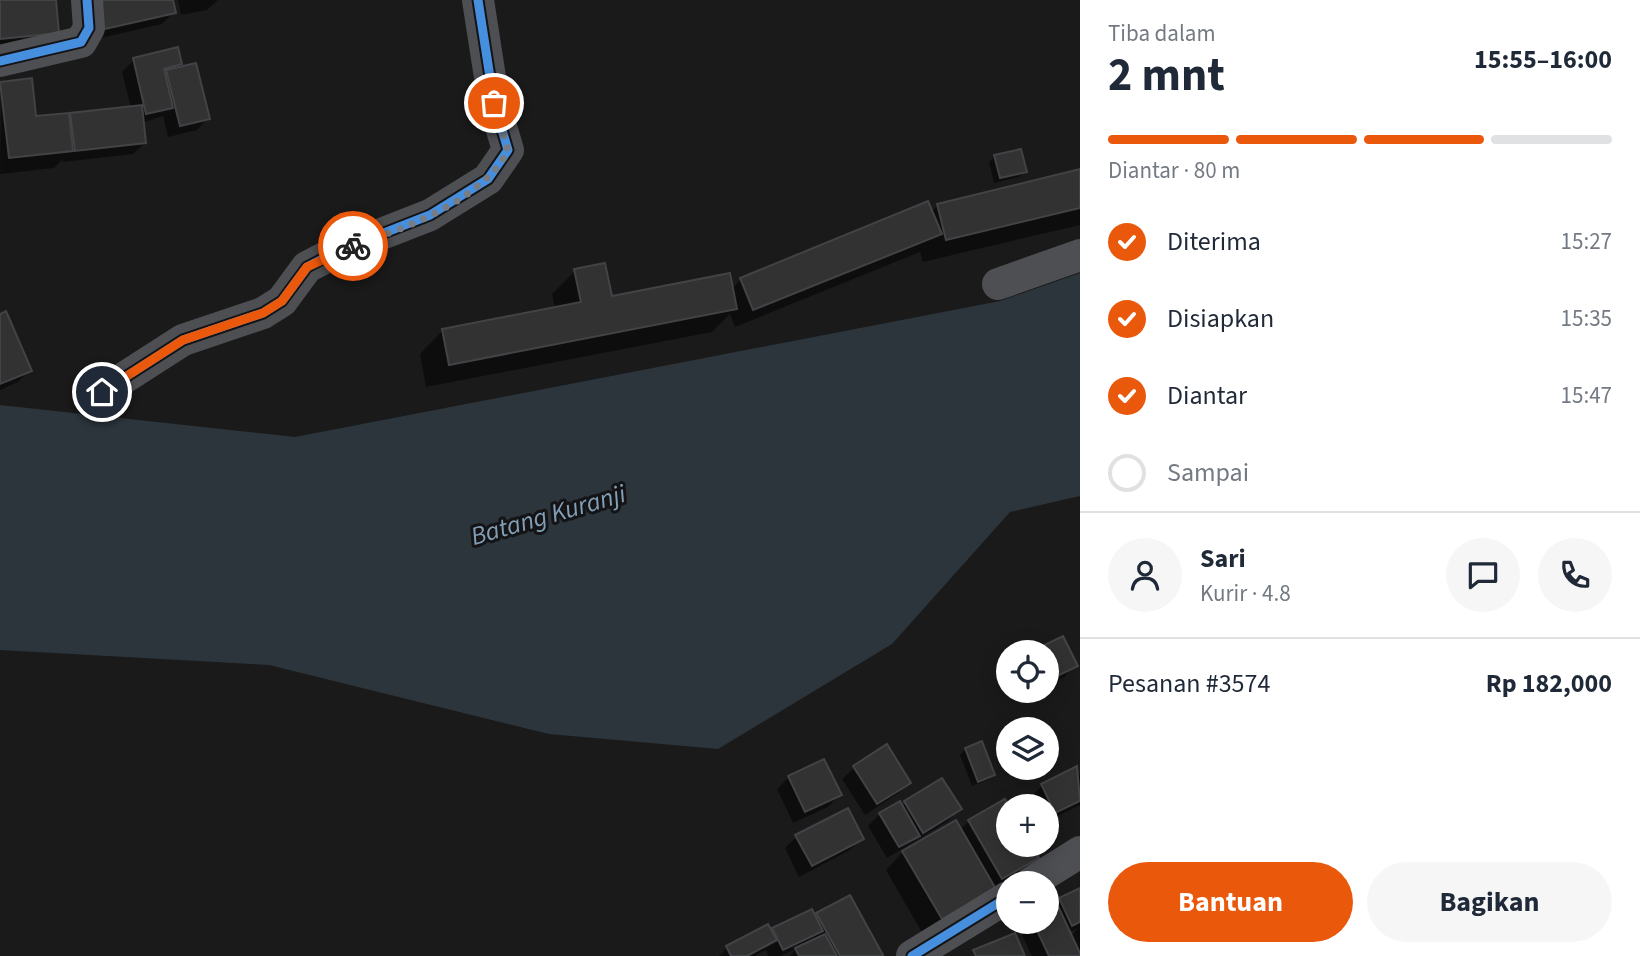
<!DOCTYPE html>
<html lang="id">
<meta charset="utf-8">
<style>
:root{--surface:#fff;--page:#f6f6f7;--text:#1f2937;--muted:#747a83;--line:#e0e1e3;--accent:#ea580c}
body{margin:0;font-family:"Source Sans 3",sans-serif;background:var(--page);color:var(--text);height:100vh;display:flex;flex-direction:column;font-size:26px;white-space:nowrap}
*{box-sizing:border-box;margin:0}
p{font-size:23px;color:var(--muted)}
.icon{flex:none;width:38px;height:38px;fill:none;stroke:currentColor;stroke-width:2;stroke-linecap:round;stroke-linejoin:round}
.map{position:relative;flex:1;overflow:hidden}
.details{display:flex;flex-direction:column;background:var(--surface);width:560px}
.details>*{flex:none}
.buttons{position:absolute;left:996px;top:640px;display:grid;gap:14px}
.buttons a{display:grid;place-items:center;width:63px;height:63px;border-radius:50%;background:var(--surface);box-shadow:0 4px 18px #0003;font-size:35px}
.pin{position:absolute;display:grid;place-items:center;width:60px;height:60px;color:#fff;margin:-30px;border:4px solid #fff;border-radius:50%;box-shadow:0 2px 7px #0007}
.courier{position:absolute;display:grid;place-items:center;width:70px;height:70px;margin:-35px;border:5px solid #ea580c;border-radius:50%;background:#fff;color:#222;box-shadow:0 2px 9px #0007}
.head em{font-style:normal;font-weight:700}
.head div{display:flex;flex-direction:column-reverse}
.head{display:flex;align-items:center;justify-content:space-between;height:119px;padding:0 28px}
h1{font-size:46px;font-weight:700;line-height:52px}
.bar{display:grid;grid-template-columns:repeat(4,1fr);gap:10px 7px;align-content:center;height:84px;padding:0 28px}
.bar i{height:9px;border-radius:5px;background:var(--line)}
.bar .active{background:var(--accent)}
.bar p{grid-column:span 4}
.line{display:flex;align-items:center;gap:18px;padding:0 28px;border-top:2px solid var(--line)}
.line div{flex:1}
.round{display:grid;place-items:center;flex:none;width:74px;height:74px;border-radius:37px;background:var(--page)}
ol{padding:0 28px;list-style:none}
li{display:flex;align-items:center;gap:21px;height:77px}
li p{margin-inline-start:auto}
li .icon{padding:7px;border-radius:50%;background:var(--accent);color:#fff;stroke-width:4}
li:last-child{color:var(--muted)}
li i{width:38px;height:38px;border:4px solid var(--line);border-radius:50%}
.primary-button{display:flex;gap:14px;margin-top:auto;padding:14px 28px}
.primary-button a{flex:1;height:80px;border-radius:42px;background:var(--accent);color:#fff;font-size:28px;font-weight:700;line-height:80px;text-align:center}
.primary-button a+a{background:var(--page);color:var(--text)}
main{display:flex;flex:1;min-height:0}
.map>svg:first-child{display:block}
</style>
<main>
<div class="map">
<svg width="1080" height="956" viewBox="0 0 1080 956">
<rect width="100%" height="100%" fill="#1a1a1a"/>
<path fill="#2c353c" d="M1080,273V496L1010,512L892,644L718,749L549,734L269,665L0,650V405L295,437L1000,301Z"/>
<g fill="#0007" fill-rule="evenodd">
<path d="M0,0H54L58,32L0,54Z"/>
<path d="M171,0L174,12L162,24L88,41L81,11Z"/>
<path d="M178,0H218L207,10L181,15Z"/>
<path d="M134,60L180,64L174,70L208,118L197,130L168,137L163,116L142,123L145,143L133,154L63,162V159L54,168L0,174L1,84L35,118H68L71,115L131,108L122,72Z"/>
<path d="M995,156L1025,171L1019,177L994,183L989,162Z"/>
<path d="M1080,171V225L923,262L920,252L735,327L730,314L712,332L426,387L420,354L443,330L555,308L552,294L575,271L610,298L732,289L741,279L931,212L938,205Z"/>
<path d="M0,316L30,370L18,382L0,390Z"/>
<path d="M1062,638L1076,665L1064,677L1046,686V653H1033Z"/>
<path d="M886,747L909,783L897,794L865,815L842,779L854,768Z"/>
<path d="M966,749L993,775L988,780L972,786L960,755Z"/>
<path d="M1077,769L1080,776V805L1046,822V807H1035L1030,797L1042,786Z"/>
<path d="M789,777L840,795L828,807L793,823L777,789Z"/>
<path d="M942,780L959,809L948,821L887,858L868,826L880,814L901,807Z"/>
<path d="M1004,801L1008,845L1037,857L1025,869L924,936L886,870L903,852L960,830L969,821Z"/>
<path d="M796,837L862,839L850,850L799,877L785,848Z"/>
<path d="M1080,890V956H1032L1016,922H1046L1060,899ZM1078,928L1071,936L1068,933Z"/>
<path d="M817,914L880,956H790L797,948L781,956H768L766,950L755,956H719L727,948Z"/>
</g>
<g fill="#323232" stroke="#424346" stroke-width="2">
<path d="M0,0H56L59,33L0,39Z"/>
<path d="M93,0H173L176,13L100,30Z"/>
<path d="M178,47L182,64L164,69L173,108L146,114L133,58Z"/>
<path d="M196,63L210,119L180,126L166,70Z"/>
<path d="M32,78L36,116L69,113L73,151L9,158L0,82Z"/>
<path d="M142,105L146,143L75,151L70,113Z"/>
<path d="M1021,149L1027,172L1000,178L994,155Z"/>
<path d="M1080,169V208L946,240L937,204Z"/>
<path d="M928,201L942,234L753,310L740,278Z"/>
<path d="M605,263L612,296L730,273L737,309L449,365L442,329L581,302L574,269Z"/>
<path d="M6,311L32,371L0,384V314Z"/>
<path d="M1063,636L1078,666L1047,681L1046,653L1032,651Z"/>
<path d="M982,741L995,775L978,782L965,748Z"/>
<path d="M887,744L911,783L877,804L853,766Z"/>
<path d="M824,759L842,795L805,812L788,776Z"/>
<path d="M1077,766L1080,801L1055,813L1041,784Z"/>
<path d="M942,778L962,809L923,833L904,801Z"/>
<path d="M1005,799L1009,807L1008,845H1032L1039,858L1002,879L968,820Z"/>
<path d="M900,801L920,836L899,847L879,813Z"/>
<path d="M848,808L864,839L812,866L795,835Z"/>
<path d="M956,820L996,889L942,919L902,851Z"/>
<path d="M1080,888V922L1072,926L1059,898Z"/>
<path d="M1052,893L1080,953V956H1049L1033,922H1046V896Z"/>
<path d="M850,895L883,955L881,956H840L816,913Z"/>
<path d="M812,909L823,931L783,950L772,928Z"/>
<path d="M768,924L777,940L747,956H731L726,946Z"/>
<path d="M1015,933L1025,956H976L973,950Z"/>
<path d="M825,934L837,956H799L795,948Z"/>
</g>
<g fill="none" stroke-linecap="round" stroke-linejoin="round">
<g stroke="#4e4f53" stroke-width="32">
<path d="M0,61L81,42L89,28L87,0"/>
<path d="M998,284L1080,255"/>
<path d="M102,392L183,340L263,313L282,301L307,267L338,251L430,215L488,179L508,150L494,103L478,0"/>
<path d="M1029,884L1080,852"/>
<path d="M912,956L1008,897"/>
</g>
<g stroke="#141416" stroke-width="13">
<g id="cycleway">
<path d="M0,61L81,42L89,28L87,0"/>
<path d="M102,392L183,340L263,313L282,301L307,267L338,251L430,215L488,179L508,150L494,103L478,0"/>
<path d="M912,956L1008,897"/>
</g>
</g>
<use href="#cycleway" stroke="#468fdf" stroke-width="9"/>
</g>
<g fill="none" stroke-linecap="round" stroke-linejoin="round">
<path stroke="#787c83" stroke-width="7" stroke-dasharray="0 12.6" d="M353,246C403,229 484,200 508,150L494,103"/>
<path stroke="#ea580c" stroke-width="9" d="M102,392L183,340L263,313L282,301L307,267L353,246"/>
</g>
<g text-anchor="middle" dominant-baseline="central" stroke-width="6" stroke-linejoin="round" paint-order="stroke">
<g font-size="26" font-style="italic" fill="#829fb6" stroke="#141416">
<text transform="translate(548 515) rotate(-16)">Batang Kuranji</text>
</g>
</g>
</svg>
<div class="buttons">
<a><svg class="icon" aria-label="locate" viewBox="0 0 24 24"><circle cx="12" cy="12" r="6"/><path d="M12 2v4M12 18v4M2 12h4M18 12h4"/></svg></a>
<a><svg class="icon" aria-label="layers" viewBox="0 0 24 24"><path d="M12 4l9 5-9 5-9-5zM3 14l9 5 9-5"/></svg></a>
<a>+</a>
<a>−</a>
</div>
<div class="pin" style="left:494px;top:103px;background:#ea580c"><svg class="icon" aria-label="bag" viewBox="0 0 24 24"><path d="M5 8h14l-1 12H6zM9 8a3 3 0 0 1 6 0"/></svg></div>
<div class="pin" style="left:102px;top:392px;background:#1f2937"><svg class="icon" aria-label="home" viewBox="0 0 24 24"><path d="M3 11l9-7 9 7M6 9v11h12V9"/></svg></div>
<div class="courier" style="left:353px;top:246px"><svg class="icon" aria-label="bike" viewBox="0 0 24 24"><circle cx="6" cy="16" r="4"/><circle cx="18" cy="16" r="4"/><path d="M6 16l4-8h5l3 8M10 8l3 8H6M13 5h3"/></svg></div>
</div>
<section class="details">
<div class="head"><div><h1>2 mnt</h1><p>Tiba dalam</p></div><em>15:55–16:00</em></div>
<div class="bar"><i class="active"></i><i class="active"></i><i class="active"></i><i></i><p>Diantar · 80 m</p></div>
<ol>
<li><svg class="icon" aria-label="check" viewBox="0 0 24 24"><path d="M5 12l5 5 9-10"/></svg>Diterima<p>15:27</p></li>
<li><svg class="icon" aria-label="check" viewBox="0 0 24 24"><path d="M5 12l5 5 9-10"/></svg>Disiapkan<p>15:35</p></li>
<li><svg class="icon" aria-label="check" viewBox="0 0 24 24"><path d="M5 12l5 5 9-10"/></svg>Diantar<p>15:47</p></li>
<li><i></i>Sampai</li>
</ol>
<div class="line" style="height:126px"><a class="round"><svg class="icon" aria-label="person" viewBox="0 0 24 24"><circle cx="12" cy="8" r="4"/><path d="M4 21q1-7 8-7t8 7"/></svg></a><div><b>Sari</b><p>Kurir · 4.8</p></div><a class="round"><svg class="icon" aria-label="chat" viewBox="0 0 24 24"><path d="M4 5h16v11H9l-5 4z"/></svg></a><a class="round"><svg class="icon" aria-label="phone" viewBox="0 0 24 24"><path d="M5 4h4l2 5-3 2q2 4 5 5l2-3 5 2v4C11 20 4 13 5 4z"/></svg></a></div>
<div class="line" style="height:91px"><div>Pesanan #3574</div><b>Rp 182,000</b></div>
<div class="primary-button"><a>Bantuan</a><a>Bagikan</a></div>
</section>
</main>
